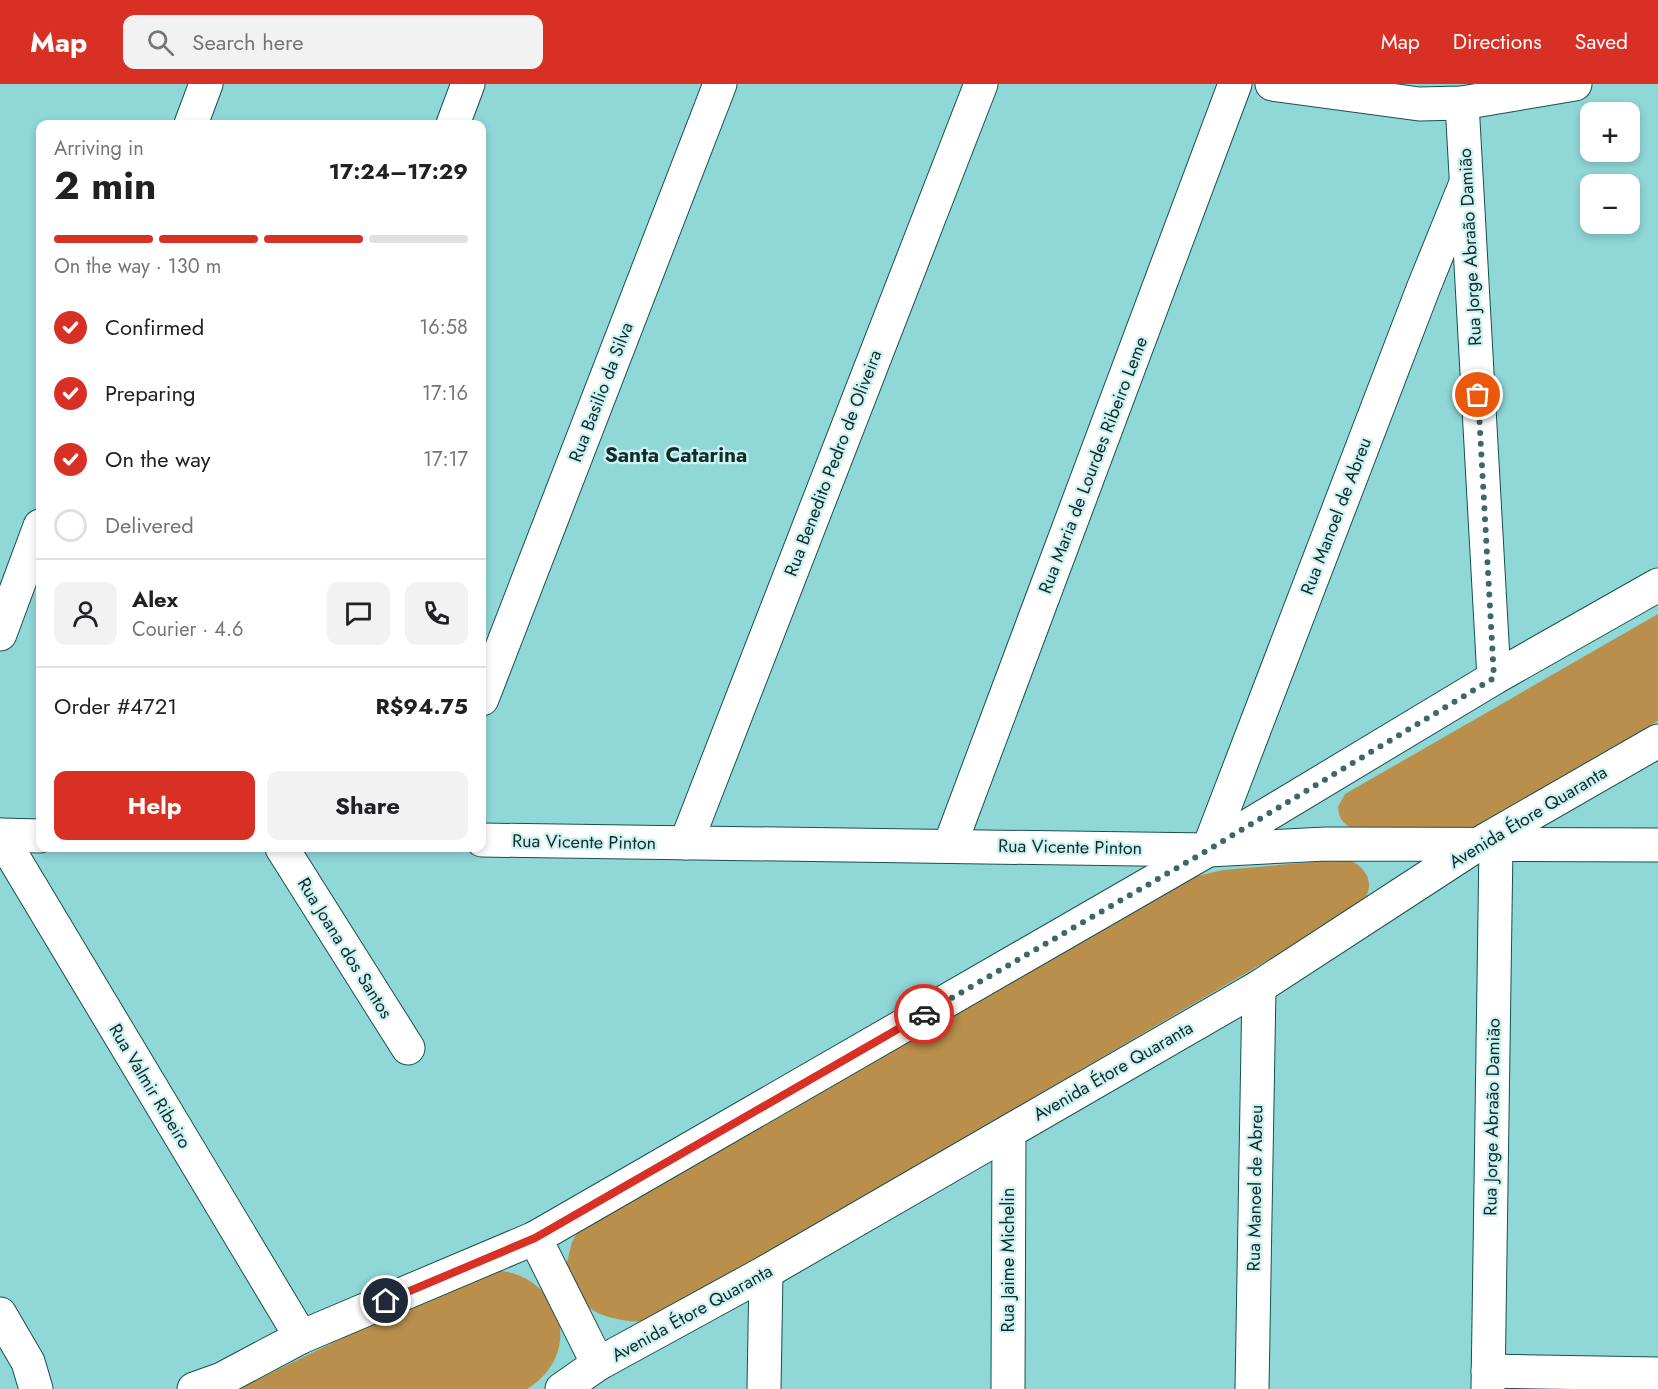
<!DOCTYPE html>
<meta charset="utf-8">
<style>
:root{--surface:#fff;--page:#f2f2f2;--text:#202124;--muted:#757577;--line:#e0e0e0;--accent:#d93025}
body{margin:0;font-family:Jost,sans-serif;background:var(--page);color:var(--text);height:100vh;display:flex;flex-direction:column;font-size:22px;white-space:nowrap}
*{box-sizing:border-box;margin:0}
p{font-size:20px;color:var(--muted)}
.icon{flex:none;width:33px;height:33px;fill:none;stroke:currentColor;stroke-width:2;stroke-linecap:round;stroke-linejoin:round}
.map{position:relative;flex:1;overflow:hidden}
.panel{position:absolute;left:36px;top:36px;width:450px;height:732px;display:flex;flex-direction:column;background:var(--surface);border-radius:12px;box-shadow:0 3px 9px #0003}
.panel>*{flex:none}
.fabs{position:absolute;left:1580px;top:18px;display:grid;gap:12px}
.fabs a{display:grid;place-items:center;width:60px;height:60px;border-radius:12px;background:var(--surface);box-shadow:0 3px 9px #0003;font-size:30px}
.pin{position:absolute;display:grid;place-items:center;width:51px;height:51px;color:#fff;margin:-26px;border:3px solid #fff;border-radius:50%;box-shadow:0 2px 6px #0007}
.courier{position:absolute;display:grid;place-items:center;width:60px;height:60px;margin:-30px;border:4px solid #d93025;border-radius:50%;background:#fff;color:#222;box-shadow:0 2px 8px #0007}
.head em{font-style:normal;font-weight:700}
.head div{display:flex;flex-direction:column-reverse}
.head{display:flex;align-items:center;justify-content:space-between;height:102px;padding:0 18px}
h1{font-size:39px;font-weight:700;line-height:45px}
.bar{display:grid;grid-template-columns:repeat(4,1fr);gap:9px 6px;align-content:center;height:72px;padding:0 18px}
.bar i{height:8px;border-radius:4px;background:var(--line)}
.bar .on{background:var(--accent)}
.bar p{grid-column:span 4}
.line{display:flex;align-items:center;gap:15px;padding:0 18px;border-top:2px solid var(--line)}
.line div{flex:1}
.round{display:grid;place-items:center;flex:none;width:63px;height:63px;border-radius:12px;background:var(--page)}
ol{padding:0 18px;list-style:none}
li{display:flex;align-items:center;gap:18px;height:66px}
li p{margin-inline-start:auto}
li .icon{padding:6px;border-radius:50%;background:var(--accent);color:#fff;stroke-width:4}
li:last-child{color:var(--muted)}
li i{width:33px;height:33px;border:3px solid var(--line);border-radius:50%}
.action{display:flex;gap:12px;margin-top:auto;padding:12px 18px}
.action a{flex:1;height:69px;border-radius:12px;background:var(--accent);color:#fff;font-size:24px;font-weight:700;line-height:69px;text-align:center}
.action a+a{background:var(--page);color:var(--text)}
header{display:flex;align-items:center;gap:36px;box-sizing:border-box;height:84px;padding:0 30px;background:var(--accent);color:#fff}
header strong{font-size:28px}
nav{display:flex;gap:33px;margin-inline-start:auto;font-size:21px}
.search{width:420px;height:54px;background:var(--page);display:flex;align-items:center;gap:15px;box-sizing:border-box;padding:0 21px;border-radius:12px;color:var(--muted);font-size:22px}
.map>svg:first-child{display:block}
</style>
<header>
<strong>Map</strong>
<div class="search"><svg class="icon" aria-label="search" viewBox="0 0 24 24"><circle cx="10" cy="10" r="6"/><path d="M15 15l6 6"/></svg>Search here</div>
<nav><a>Map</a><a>Directions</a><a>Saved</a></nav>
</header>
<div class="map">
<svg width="1658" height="1305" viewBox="0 0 1658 1305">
<rect width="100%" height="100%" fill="#90d7d8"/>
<g fill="#ba8f4b">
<path d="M1658,530V637L1471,746H1358C1345,742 1339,737 1338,723L1345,710Z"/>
<path d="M1347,775C1371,784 1377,806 1357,824L650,1238C628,1238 595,1235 580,1215C574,1207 570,1195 565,1186L572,1158L579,1146L1193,793L1223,786Z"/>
<path d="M495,1186C563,1192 585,1269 527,1305H238L467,1193Z"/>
</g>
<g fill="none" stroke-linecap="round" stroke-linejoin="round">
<g stroke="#185051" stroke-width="35">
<g id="minor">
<path d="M1272,0L1419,20L1462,19L1575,0"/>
<path d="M1462,19L1494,594"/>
<path d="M191,40L206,0"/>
<path d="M453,40L468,0"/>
<path d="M0,550L40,442"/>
<path d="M482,615L720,0"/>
<path d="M0,751L301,1253"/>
<path d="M0,751L40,752"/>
<path d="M482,756L1208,766L1326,760L1658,761"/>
<path d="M686,759L981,0"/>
<path d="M950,761L1235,0"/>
<path d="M282,764L408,964"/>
<path d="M1208,766L1423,205L1466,99"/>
<path d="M535,1154L598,1280"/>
<path d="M0,1230L28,1278L36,1305"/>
<path d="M1488,1287L1658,1290"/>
<path d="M194,1305L222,1295L301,1253L535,1154L1208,766L1494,594L1658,501"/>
<path d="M562,1305L598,1280L766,1188L1259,903L1477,761L1658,657"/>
<path d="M764,1305L766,1188"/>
<path d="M1008,1305L1009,1048"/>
<path d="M1252,1305L1259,903"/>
<path d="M1488,1305L1496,761"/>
</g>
</g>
<use href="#minor" stroke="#fff" stroke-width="33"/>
</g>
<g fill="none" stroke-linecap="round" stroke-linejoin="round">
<path stroke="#3c6869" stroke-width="6" stroke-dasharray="0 10.8" d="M924,930L1208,766L1494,594L1478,311"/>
<path stroke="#d93025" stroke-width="8" d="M386,1217L535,1154L924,930"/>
</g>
<g text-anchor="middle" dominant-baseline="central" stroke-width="4.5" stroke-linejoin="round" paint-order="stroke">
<g font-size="18" fill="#0f2d2d" stroke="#cef1f1">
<text transform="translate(1470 163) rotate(-93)">Rua Jorge Abraão Damião</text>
<text transform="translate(601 308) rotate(-69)">Rua Basilio da Silva</text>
<text transform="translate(833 379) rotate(-69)">Rua Benedito Pedro de Oliveira</text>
<text transform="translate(1093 381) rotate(-69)">Rua Maria de Lourdes Ribeiro Leme</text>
<text transform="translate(1336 432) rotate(-69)">Rua Manoel de Abreu</text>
<text transform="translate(1528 733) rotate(-31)">Avenida Étore Quaranta</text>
<text transform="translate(584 758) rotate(1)">Rua Vicente Pinton</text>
<text transform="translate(1070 763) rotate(1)">Rua Vicente Pinton</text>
<text transform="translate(345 864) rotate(58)">Rua Joana dos Santos</text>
<text transform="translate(1113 987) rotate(-30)">Avenida Étore Quaranta</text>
<text transform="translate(150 1002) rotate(59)">Rua Valmir Ribeiro</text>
<text transform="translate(1492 1033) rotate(-89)">Rua Jorge Abraão Damião</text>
<text transform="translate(1255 1104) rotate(-89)">Rua Manoel de Abreu</text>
<text transform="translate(1008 1176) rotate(-90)">Rua Jaime Michelin</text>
<text transform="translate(692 1229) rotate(-29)">Avenida Étore Quaranta</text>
</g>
<g font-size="21" font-weight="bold" fill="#0f2d2d" stroke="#cef1f1">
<text x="676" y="371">Santa Catarina</text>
</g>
</g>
</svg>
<div class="fabs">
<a>+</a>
<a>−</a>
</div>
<div class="pin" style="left:1478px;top:311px;background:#ea580c"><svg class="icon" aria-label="bag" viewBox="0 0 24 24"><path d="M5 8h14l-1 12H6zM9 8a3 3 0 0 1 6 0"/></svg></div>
<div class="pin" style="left:386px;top:1217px;background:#1f2937"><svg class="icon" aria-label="home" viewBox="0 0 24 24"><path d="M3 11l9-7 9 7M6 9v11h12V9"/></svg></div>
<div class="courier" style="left:924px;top:930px"><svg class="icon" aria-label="car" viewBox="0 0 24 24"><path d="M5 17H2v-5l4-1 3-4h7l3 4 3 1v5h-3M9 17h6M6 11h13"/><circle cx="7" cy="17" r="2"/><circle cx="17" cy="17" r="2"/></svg></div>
<section class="panel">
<div class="head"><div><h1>2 min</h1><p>Arriving in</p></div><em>17:24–17:29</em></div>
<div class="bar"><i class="on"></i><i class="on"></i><i class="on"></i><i></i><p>On the way · 130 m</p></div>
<ol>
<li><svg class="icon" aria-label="check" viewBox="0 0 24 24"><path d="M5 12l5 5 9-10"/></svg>Confirmed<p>16:58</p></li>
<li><svg class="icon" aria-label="check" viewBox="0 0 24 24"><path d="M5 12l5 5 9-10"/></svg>Preparing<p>17:16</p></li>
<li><svg class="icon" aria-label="check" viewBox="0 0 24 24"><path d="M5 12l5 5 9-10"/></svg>On the way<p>17:17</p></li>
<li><i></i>Delivered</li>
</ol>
<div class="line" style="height:108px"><a class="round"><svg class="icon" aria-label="person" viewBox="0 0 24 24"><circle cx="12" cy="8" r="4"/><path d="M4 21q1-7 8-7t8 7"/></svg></a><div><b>Alex</b><p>Courier · 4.6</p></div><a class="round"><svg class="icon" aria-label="chat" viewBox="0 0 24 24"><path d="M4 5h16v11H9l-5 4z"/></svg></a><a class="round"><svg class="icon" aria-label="phone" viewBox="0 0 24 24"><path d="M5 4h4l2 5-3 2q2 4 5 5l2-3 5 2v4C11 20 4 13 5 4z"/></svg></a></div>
<div class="line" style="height:78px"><div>Order #4721</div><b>R$94.75</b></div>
<div class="action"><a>Help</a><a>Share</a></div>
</section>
</div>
